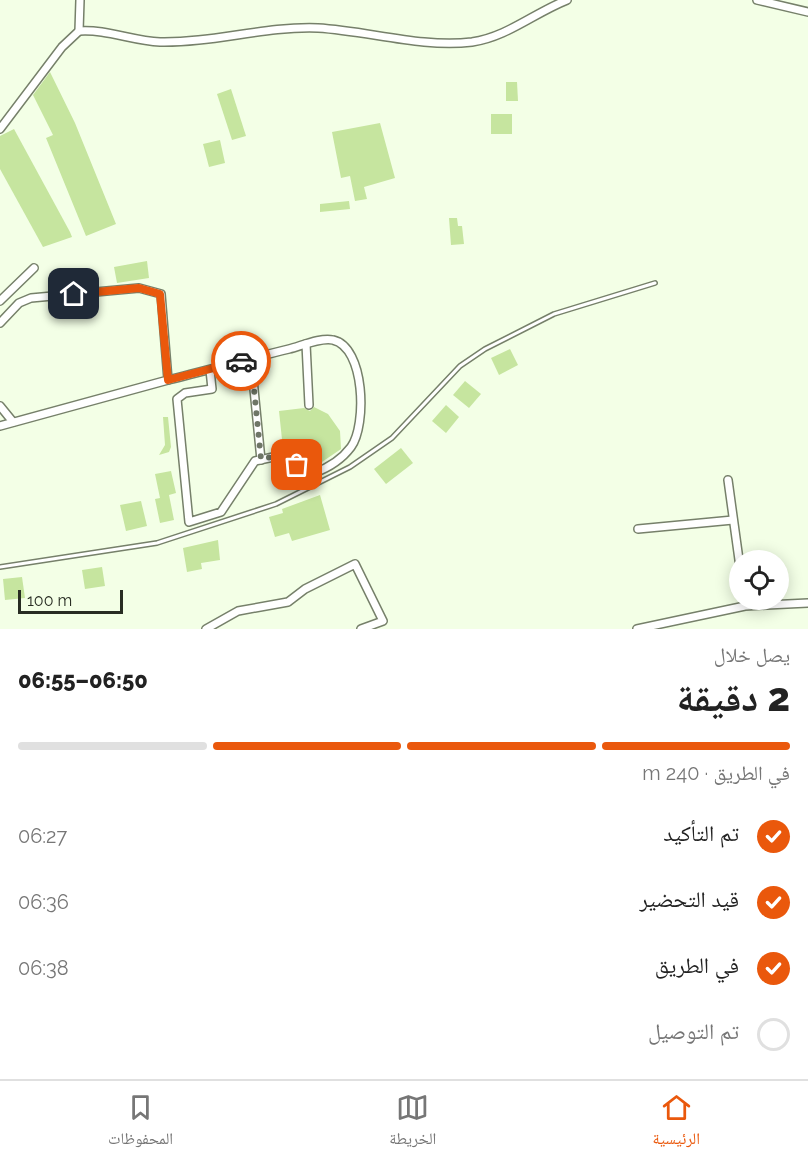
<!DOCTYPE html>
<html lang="ar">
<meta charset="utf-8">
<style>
:root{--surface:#fff;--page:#f2f2f2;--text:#222;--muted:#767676;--line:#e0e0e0;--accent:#ea580c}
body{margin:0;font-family:Raleway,"Noto Naskh Arabic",sans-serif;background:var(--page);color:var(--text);direction:rtl;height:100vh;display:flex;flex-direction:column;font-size:22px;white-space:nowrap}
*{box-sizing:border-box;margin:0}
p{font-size:20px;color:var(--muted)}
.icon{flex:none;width:33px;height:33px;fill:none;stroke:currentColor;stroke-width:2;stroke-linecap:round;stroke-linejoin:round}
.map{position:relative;height:629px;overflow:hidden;direction:ltr}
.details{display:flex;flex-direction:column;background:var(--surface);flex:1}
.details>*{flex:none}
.tools{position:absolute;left:729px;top:550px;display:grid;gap:12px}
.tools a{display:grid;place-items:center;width:60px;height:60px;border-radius:50%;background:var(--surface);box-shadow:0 3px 15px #0003;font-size:30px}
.scale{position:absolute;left:18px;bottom:15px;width:105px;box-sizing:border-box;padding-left:6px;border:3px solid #282d23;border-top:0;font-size:16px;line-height:21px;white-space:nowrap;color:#282d23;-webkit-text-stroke:4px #f3ffe6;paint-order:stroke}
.pin{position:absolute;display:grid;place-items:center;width:51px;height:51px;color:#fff;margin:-26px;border-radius:12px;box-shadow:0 3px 9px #0006}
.courier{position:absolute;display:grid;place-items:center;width:60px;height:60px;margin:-30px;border:4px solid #ea580c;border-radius:50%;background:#fff;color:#222;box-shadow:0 2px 8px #0007}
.headline em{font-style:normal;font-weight:800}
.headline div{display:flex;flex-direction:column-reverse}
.headline{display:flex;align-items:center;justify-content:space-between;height:102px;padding:0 18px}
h1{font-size:39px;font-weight:800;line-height:45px}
.bar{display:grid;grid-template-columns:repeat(4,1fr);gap:9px 6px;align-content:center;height:72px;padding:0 18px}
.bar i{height:8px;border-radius:4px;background:var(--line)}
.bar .on{background:var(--accent)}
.bar p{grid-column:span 4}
ol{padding:0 18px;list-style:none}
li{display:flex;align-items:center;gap:18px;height:66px}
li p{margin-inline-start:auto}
li .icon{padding:6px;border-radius:50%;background:var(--accent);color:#fff;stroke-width:4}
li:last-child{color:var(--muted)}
li i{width:33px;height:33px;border:3px solid var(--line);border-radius:50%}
.menu{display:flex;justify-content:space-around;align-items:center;height:84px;border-top:2px solid var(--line);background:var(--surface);font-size:16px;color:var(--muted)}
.menu a{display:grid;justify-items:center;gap:3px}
.menu .on{color:var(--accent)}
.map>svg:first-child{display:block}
</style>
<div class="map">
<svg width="808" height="629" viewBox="0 0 808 629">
<rect width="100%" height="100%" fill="#f3ffe6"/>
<g fill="#c6e59f">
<path d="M50,72L75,123L116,224L86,236L46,138L53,135L33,95Z"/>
<path d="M506,82H517L518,101H506Z"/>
<path d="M231,89L246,136L232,140L217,94Z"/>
<rect x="491" y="114" width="21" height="20"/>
<path d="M380,123L395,178L364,187L367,199L355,201L350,176L341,178L332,132Z"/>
<path d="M14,129L70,232L72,237L43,247L0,169V136Z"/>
<path d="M220,140L225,163L209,167L203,144Z"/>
<path d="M349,201L350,209L320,212V204Z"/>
<path d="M449,218H457L458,226H462L464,244L451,245Z"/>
<path d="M147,261L149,278L117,283L114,267Z"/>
<path d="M510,349L518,365L499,375L491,358Z"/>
<path d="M465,381L481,394L469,408L453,395Z"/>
<path d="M446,405L459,417L446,433L432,421Z"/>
<path d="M314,407L328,414L340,431L341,449L316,466L307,465L291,448L283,449L279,411L304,408L310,411Z"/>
<path d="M163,417H168L171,447L169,452L159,455L165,445Z"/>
<path d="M401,448L413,463L386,484L374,469Z"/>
<path d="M171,471L176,493L169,495L174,520L160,523L155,499L160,498L155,474Z"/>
<path d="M320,495L330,530L292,541L289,533L275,537L269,517L283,513L282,509Z"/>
<path d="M141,501L147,526L126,531L120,505Z"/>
<path d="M218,540L220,560L201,563L202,569L187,572L183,548Z"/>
<path d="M102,567L105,586L85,589L82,570Z"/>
<path d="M22,577L25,598L5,600L3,579Z"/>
</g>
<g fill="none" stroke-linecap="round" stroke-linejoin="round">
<g stroke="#76806a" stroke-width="6">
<path id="lane" d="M0,567L157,543L276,504L350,467L392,438L460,366L485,349L554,314L655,283"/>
</g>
<g stroke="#76806a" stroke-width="10">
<g id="street">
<path d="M757,0L808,12"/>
<path d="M79,31C106,29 133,41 160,42C213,43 265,26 318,28C369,31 421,48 472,42C507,37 534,13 567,0"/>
<path d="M0,129L62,47L79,31L80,0"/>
<path d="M0,301L34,268"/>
<path d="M0,323L19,303L31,298L139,288L161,294L168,380L0,426"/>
<path d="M306,344L309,405"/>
<path d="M251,359L261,460"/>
<path d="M168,380C208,370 248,359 289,349C301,346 321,337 333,340C365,347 367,425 351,447C342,459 328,468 314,473L305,471L287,454L255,461L221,512L189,522L177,399L185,393L212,389L210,370"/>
<path d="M0,406L13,422"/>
<path d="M728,480L740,567"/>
<path d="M638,529L733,520"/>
<path d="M206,629L238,611L288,602L305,589L355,564L383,621L361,629"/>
<path d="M637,629L745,606L808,603"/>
</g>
</g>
<use href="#lane" stroke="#fff" stroke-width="3"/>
<use href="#street" stroke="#fff" stroke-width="7"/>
</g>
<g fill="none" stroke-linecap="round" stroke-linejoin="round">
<path stroke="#6f7667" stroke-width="6" stroke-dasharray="0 10.8" d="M241,361L251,359L261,459L287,454L297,465"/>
<path stroke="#ea580c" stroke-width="8" d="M74,294L139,288L160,294L168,380L241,361"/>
</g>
</svg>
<div class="tools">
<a><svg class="icon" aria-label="locate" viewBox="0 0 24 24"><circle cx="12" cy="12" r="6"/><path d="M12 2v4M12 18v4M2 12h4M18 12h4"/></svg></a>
</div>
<div class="scale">100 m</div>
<div class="pin" style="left:297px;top:465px;background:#ea580c"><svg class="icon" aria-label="bag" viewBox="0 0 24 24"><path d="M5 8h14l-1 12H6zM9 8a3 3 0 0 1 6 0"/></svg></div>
<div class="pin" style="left:74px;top:294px;background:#1f2937"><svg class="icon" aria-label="home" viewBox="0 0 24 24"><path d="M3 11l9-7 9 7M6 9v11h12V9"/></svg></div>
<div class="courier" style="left:241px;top:361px"><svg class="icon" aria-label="car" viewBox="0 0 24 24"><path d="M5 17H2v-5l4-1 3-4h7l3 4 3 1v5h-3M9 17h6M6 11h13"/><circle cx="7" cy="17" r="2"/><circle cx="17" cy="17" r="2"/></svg></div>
</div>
<section class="details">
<div class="headline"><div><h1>2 دقيقة</h1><p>يصل خلال</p></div><em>06:50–06:55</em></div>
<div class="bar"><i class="on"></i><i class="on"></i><i class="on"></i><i></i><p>في الطريق · 240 m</p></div>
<ol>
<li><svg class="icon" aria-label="check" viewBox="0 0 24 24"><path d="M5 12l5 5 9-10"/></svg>تم التأكيد<p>06:27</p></li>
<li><svg class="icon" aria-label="check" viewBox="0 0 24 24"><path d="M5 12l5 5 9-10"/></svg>قيد التحضير<p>06:36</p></li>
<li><svg class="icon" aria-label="check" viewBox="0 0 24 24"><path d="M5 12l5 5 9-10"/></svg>في الطريق<p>06:38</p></li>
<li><i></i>تم التوصيل</li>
</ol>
</section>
<nav class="menu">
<a class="on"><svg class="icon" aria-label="home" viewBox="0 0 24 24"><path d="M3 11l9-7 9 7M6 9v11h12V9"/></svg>الرئيسية</a>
<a><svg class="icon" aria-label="map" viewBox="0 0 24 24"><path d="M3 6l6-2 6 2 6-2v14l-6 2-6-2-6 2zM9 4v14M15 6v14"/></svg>الخريطة</a>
<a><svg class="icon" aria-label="saved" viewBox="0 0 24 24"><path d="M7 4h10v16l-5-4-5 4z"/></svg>المحفوظات</a>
</nav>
